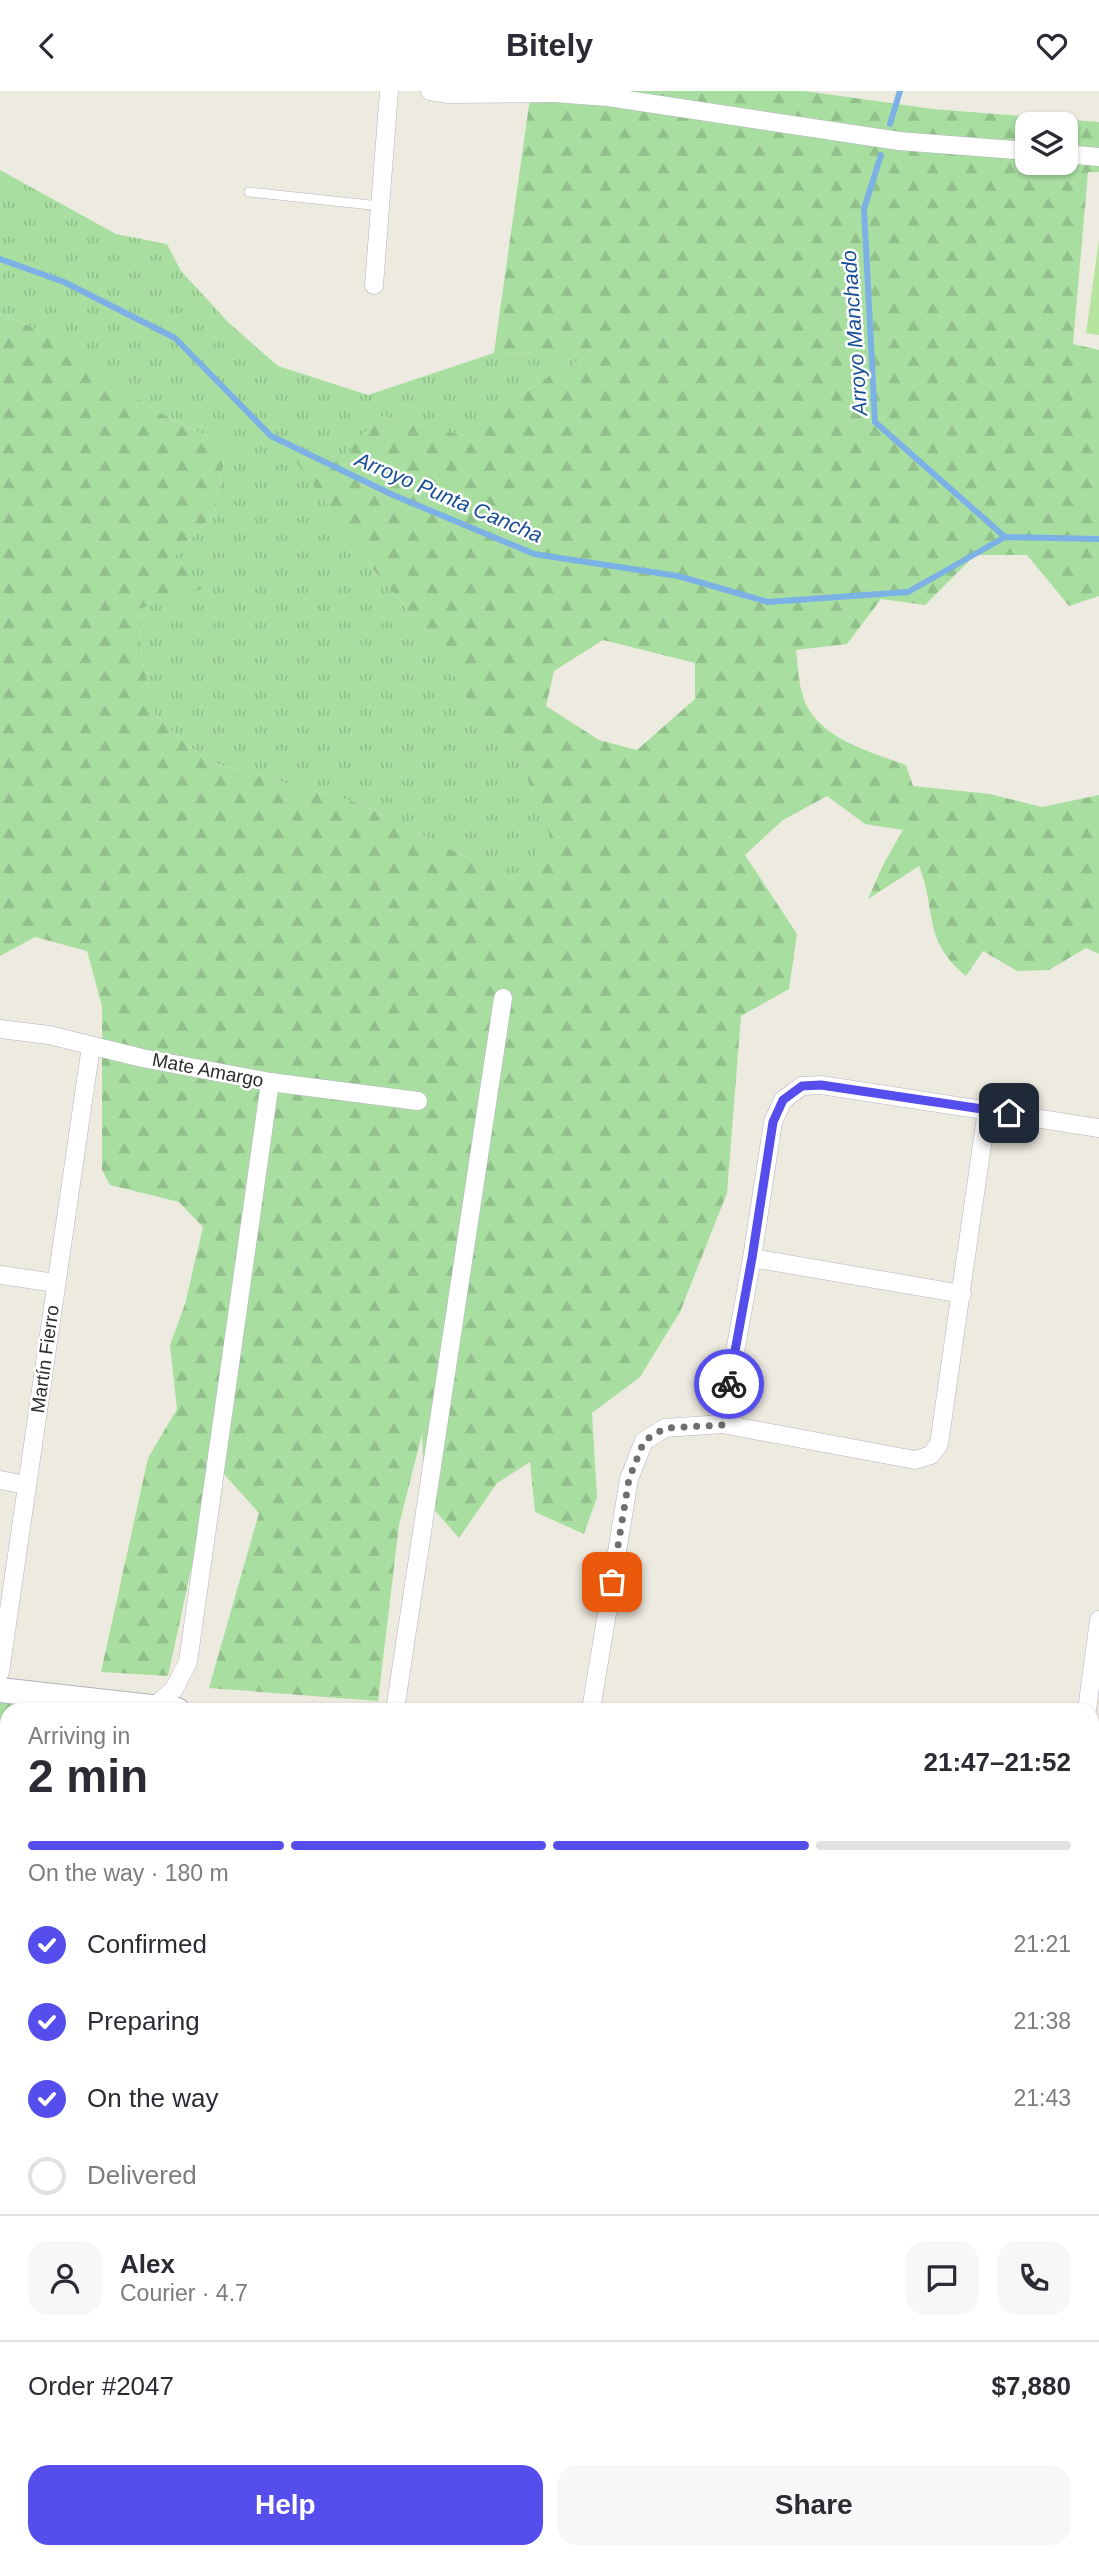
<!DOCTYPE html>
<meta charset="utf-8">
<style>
:root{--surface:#fff;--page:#f7f7f7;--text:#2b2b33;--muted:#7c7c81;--line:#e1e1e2;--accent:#554eec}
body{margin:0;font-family:Arial,sans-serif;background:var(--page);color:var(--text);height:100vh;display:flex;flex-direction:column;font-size:26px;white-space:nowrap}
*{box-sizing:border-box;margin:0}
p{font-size:23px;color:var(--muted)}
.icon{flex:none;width:38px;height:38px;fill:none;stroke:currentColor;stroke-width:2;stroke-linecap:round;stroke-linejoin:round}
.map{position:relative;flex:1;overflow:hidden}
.details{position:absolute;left:0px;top:1612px;width:1099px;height:856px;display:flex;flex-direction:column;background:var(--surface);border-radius:21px 21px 0 0;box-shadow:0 2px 5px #0004}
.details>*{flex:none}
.buttons{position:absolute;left:1015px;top:21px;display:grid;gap:14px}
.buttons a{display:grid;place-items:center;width:63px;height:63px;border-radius:14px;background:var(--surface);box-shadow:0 2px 5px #0004;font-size:35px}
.pin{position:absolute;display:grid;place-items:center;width:60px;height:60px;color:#fff;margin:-30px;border-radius:14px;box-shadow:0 4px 10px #0006}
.courier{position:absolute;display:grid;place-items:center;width:70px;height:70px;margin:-35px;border:5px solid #554eec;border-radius:50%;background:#fff;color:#222;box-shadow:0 2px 9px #0007}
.summary em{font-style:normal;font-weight:600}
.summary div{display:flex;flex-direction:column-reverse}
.summary{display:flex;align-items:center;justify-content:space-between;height:119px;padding:0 28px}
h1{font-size:46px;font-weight:600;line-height:52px}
.bar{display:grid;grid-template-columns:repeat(4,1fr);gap:10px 7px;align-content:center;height:84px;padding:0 28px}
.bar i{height:9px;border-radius:5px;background:var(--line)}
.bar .active{background:var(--accent)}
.bar p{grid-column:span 4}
.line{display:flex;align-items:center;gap:18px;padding:0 28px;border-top:2px solid var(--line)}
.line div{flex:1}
.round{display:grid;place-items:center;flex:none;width:74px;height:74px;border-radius:21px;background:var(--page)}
ol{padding:0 28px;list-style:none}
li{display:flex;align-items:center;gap:21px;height:77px}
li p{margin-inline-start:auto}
li .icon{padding:7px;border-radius:50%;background:var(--accent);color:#fff;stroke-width:4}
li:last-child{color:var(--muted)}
li i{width:38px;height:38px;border:4px solid var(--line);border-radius:50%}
.action{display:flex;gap:14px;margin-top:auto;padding:14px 28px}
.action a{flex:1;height:80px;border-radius:21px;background:var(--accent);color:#fff;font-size:28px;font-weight:600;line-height:80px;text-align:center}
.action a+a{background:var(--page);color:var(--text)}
header{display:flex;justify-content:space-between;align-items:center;height:91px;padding:0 28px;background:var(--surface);font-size:32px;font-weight:600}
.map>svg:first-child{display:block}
</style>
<header><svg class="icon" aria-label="back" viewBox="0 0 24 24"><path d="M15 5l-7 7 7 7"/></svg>Bitely<svg class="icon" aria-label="heart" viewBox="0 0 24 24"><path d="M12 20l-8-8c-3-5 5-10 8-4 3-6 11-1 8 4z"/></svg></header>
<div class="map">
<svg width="1099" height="2466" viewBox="0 0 1099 2466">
<defs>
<pattern id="grass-tufts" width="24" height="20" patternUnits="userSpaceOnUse" patternTransform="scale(1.75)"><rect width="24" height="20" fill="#a8dfa1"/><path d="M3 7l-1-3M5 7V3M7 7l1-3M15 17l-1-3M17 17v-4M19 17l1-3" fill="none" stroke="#91c08b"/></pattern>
<pattern id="forest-firs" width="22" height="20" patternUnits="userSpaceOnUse" patternTransform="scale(1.75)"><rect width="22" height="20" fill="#a8dfa1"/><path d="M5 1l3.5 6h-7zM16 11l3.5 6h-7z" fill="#91c08b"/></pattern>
</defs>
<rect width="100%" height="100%" fill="#edeae0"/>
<path fill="url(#grass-tufts)" d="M0,79L116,143L167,153L181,180L228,231L278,275L368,304L494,262L534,263L601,259L552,283L462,344L380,325L343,367L293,365L377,483L437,552L478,627L518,657L537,718L552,745L512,789L358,712L206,670L155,624L142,568L138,518L174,466L205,433L217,416L216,410L227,355L154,319L47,242L0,223Z"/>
<g fill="url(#forest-firs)" fill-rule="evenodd">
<path d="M531,0H805L933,18L1099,31V81H1088L1073,253L1099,259V505L1069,515L1027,464H975L925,514L881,508L847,553L796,559C798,573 798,588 802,602C813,646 868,660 906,674L913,695L990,703L1042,716L1099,704V863L1086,857L1049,879L1017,880L983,860L966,885C922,849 937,820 919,775L868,808L884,772L903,739L865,733L827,705L783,729L745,764L797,843L789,898L741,925L727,1102L680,1221L640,1286L592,1322L597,1406L584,1443L535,1421L530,1371L497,1392L459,1447L425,1408L422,1343L399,1434L378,1610L209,1597L259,1422L214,1372L168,1585L101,1581L148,1367L177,1318L170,1254L185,1213L203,1136L179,1111L110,1094L102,1079V915L87,860L35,846L0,865V223L47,242L154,319L227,355L216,410L217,416L205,433L174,466L202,498L138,518L142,568L155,624L206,670L358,712L512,789L551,745L537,718L518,657L478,627L437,552L377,483L292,365L343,366L380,325L462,344L552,283L599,260L534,263L494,262ZM1027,33H1066V72H1027ZM603,549L695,572V608L637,659L599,649L546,615L554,580Z"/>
<path d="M0,1599L111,1619H7V1995L0,1996Z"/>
<path d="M3,2257H7V2369L0,2365V2265Z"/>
</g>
<path fill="#b6e59e" d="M1099,149V244L1086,242Z"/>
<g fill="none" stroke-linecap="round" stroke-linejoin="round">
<g stroke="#7cb1e6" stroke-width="6">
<path d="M890,33L900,0"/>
<path d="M881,64L864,118L875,331L1005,446"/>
<path d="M0,168L64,191L175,247L271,345L393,404L534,463L678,485L768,511L908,501L1005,446L1099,448"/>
</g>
<g stroke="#b4b3bf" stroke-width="10">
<path id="service" d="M249,101L380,115"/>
</g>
<g stroke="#b4b3bf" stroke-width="19">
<g id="minor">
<path d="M430,0L449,3L553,2L608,6L899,50L1027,60"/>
<path d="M1066,63L1099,66"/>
<path d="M374,194L389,0"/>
<path d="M0,938L49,944L142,967L270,991L418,1010"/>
<path d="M752,1167L962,1203"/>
<path d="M0,1184L56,1192"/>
<path d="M722,1333L915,1369L931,1364L939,1353L987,1019"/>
<path d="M0,1389L27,1394"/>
<path d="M0,1581L91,955"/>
<path d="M155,1615L174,1598L188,1571L270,991"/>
<path d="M395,1619L503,907"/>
<path d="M591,1619L629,1388L644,1350L665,1337L722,1333L752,1167L773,1031L783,1009L802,995L821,994L1099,1037"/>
<path d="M1087,1619L1099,1529"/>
<path d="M1092,2241L1099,2242"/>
<path d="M973,2466L974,2460"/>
</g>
</g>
<g stroke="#b4b3bf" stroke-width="23">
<path id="tertiary" d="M1092,1758L1099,1759"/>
</g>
<g stroke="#b4b3bf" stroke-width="26">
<g id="secondary">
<path d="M0,1599L177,1619"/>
<path d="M1092,1707L1099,1708"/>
</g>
</g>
<use href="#service" stroke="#fff" stroke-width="9"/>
<use href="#minor" stroke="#fff" stroke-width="18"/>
<use href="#tertiary" stroke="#fff" stroke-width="21"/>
<use href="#secondary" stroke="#fff" stroke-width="24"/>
</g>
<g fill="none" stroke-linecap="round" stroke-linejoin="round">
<path stroke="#706f6c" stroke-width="7" stroke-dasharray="0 12.6" d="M612,1491L629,1388L644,1350L665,1337L722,1334L729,1293"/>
<path stroke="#554eec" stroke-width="9" d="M729,1293L752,1167L773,1031L783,1009L802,995L821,994L1009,1022"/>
</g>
<g text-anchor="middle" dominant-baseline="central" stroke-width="5" stroke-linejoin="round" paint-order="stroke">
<g font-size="19" fill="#2d2d2d" stroke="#fff">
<text transform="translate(208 979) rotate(11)">Mate Amargo</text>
<text transform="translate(45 1268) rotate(-82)">Martín Fierro</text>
</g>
<g font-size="21" font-style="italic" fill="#184d95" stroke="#fff">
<text transform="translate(854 242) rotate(-94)">Arroyo Manchado</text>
<text transform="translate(449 406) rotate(23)">Arroyo Punta Cancha</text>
</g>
</g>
</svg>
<div class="buttons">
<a><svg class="icon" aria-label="layers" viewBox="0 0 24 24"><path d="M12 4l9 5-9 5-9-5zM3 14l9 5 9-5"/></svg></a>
</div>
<div class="pin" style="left:612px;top:1491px;background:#ea580c"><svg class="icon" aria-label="bag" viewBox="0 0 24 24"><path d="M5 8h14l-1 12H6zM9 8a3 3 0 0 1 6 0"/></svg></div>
<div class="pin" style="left:1009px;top:1022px;background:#1f2937"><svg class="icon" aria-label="home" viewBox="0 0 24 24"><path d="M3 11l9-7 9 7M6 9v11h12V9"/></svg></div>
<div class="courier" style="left:729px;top:1293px"><svg class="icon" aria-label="bike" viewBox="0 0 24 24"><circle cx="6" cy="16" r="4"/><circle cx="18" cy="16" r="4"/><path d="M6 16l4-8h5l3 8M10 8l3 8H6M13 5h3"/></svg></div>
<section class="details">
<div class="summary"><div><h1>2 min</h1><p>Arriving in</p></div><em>21:47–21:52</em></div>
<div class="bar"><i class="active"></i><i class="active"></i><i class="active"></i><i></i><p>On the way · 180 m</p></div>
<ol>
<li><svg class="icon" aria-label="check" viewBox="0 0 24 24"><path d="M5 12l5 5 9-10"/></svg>Confirmed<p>21:21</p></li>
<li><svg class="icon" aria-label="check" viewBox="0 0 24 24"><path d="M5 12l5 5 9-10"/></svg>Preparing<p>21:38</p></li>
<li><svg class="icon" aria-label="check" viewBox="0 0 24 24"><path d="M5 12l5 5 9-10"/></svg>On the way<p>21:43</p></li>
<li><i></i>Delivered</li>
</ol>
<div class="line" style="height:126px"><a class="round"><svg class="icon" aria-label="person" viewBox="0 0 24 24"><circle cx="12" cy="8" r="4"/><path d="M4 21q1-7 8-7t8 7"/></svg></a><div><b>Alex</b><p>Courier · 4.7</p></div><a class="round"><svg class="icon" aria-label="chat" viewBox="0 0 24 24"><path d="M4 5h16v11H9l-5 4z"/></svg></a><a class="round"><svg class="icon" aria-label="phone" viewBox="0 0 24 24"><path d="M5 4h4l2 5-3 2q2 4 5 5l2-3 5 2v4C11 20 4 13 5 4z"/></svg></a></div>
<div class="line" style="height:91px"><div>Order #2047</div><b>$7,880</b></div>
<div class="action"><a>Help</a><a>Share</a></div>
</section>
</div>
